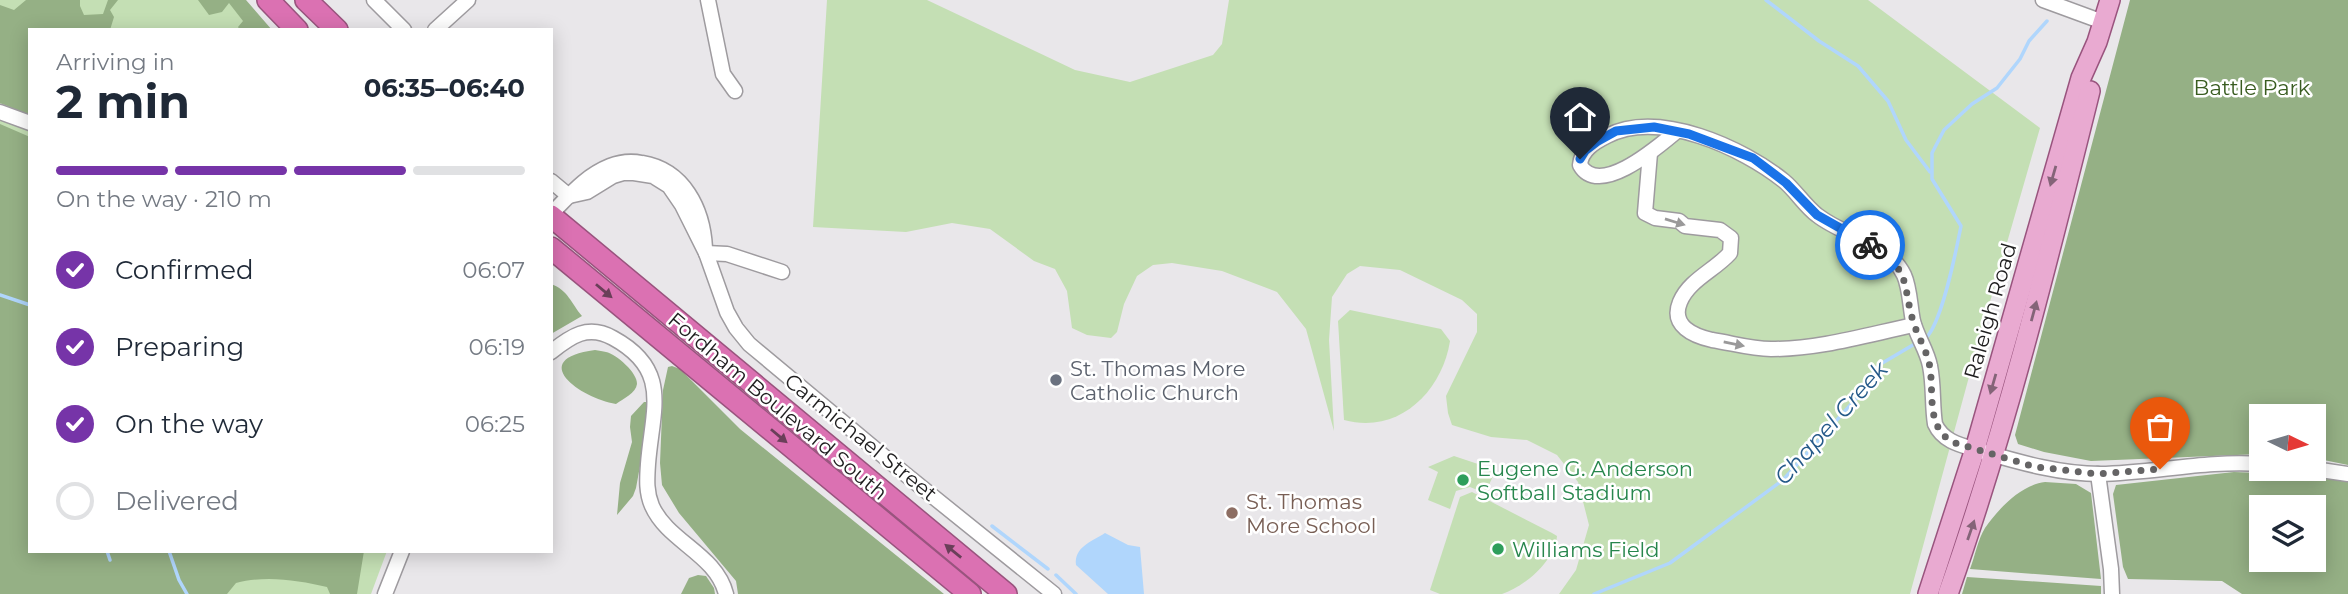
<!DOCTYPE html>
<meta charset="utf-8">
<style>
:root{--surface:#fff;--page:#f6f6f7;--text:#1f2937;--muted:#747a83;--line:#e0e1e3;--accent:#7634a8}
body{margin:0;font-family:Montserrat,sans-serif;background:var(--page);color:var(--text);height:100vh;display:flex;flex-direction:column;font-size:26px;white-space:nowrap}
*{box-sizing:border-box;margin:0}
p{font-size:23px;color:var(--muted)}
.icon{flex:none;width:38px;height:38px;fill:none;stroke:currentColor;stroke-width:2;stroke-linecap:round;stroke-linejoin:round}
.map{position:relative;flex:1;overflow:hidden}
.panel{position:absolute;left:28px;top:28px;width:525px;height:525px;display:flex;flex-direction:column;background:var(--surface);border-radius:0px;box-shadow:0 4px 18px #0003}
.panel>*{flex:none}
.needle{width:46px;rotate:95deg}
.fabs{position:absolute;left:2249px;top:404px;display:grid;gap:14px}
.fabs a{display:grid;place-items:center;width:77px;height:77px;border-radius:0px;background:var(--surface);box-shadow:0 4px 18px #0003;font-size:35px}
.pin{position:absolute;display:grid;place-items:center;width:60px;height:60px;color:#fff;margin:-72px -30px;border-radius:50% 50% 50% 0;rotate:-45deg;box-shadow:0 0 7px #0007}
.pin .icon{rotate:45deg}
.courier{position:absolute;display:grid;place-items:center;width:70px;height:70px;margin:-35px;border:5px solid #1a73e8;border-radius:50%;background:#fff;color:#222;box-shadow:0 2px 9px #0007}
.overview em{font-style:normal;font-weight:700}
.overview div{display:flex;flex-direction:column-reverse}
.overview{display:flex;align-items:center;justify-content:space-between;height:119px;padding:0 28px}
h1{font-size:46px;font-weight:700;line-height:52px}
.bar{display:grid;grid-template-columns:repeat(4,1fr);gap:10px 7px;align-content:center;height:84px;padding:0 28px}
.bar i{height:9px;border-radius:5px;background:var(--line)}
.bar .current{background:var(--accent)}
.bar p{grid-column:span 4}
ol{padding:0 28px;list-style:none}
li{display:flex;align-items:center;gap:21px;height:77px}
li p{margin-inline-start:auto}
li .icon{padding:7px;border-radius:50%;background:var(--accent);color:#fff;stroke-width:4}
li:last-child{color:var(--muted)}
li i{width:38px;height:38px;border:4px solid var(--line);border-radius:50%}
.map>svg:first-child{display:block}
</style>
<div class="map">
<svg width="2348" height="594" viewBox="0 0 2348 594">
<rect width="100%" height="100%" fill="#e9e7ea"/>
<g fill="#c4dfb4">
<path d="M0,0H239L268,30H30V551H387L371,594H0Z"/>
<path d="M827,0H927L1075,70L1130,82L1213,55L1222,44L1229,0H1868L2040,128L1979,340L1910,594H1559L1576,570L1589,525L1578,482L1557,455L1527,440L1491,437L1452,425L1448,413L1446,396L1477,332V314L1462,300L1400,270L1360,266L1347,274L1332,297L1329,340L1334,431L1306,329L1277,292L1222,271L1172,263L1153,265L1137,276L1124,304L1117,332L1111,338L1087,335L1072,328L1067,291L1055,269L1034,261L990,229L952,223L906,232L813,227Z"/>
<path d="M1350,310L1441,329L1450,341C1442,392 1398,435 1344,420L1338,321Z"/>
<path d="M1454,456L1496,470L1485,493L1470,487L1456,491L1450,509L1428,500L1438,472L1428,467Z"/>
<path d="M1472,492L1552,533L1557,536C1555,561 1524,587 1502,594H1440L1430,590L1460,497Z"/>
</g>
<g fill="#95b085" fill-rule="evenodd">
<path d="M26,0H80V6L84,15L103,14L108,0H118L110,10L114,17L110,30H30V115L0,103V5L14,10Z"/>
<path d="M198,0H246L272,30H240L238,27L243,21L229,3L222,12L209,15Z"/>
<path d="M2130,0H2348V465L2314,458V416H2261V454L2091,461L2044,452L2018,444L2015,435Z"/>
<path d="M0,124L30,137V551H364L357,594H330L327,587C298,580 265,575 236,583L227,594H0Z"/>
<path d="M551,284C568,290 571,303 582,316L551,334Z"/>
<path d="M595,350C599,351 603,351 606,352C616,354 638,373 637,384C636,393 623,399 616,404C580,398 526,359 595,350Z"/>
<path d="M672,366L680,369L740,429L944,594H738L736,581L679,513L662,485L660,463L663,390L668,367Z"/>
<path d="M644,402H649L650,411L636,488L633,496L617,515L620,483L632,442L630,427L631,416Z"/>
<path d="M2234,472L2330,476L2348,481V594H2242L2222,581L2128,579L2123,567L2113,494L2116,485ZM2261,508H2314V560H2261Z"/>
<path d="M2045,482L2076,484L2091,493L2101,579L1970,569C1975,556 1978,539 1985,528C1999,508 2021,485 2045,482Z"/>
<path d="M698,575L706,576L714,588L715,594H681L689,578Z"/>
<path d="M1967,577L2101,586V594H1962Z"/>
</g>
<path fill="#b0d6fc" d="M1105,533L1128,545L1140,547L1144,594H1108L1076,565C1074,547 1091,542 1105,533Z"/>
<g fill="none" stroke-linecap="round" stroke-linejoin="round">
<g stroke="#b0d6fc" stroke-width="3.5">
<path d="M1766,0L1819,41L1858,66L1888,101L1906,140L1930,172"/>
<path d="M0,295L30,305"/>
<path d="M1925,339C1942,324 1956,251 1961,226L1932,179V153L1944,130L1972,104L1997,88L2020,59L2029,41L2047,21"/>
<path d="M992,526L1048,569"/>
<path d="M107,551L110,560"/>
<path d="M169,551L179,580L187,594"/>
<path d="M1056,575L1076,594"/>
<path d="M1594,594L1670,563L1783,480L1863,391L1879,365L1918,342"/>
</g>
<g stroke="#9e9b9f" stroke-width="17">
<g id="minor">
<path d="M374,0L404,30"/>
<path d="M708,0L723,74L735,91"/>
<path d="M2043,0L2103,22"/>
<path d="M435,30L468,0"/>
<path d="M0,112L30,123"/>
<path d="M1677,131C1660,145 1599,199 1580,165C1581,150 1595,142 1607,136C1659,109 1743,148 1784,181C1796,191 1805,206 1817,215C1843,236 1888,242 1904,275C1910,288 1910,307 1913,321C1917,337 1927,350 1930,366C1934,385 1932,405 1935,424C1944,444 1966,446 1984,452C2022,463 2061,474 2100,474C2154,473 2207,460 2261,464"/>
<path d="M1650,153L1645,213L1655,218L1679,221L1685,226L1720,230L1731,238L1730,253C1715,270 1689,280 1680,302C1670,326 1694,336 1712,340C1732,343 1751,349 1771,349C1820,349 1866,335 1914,325"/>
<path d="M551,181L569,196"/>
<path d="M569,196L587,192L613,176L623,173H634L653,176L669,186L682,205L706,253L727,312L736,328L749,344L905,474L1054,594"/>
<path d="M551,214C570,195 585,176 610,166C620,162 632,161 642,163C684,170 703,209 705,248"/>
<path d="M706,253L727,254L782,272"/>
<path d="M551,352C571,336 588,324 613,338C672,370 652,410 648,464C647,479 646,492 652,506C668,542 716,554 726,594"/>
<path d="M2314,469L2348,474"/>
<path d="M2098,474L2111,569L2112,594"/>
<path d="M385,594L402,551"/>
</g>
</g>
<g stroke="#99547e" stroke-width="22">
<g id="major">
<path d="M1928,594L1975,449L2081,78L2097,42L2110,0"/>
<path d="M1948,594C2006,430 2048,260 2090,91"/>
</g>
</g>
<g stroke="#99547e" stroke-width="24">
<g id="highway">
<path d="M268,0L297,30"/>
<path d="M306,0L337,30"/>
<path d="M551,216L1006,594"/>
<path d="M551,248L970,594"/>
</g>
</g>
<use href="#minor" stroke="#fff" stroke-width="14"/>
<use href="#major" stroke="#e9aad1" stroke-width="19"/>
<use href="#highway" stroke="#db71b2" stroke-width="21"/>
</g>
<defs><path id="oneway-solid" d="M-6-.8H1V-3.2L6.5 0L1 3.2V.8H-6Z" transform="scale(1.75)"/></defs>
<g fill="#846478">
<use href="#oneway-solid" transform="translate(2053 176) rotate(106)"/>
<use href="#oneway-solid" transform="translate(2034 311) rotate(-75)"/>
<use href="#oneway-solid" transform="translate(1993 384) rotate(106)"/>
<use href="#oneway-solid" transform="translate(1971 530) rotate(-71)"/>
</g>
<g fill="#9a999a">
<use href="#oneway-solid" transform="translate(1675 222) rotate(17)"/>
<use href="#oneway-solid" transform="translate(1734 344) rotate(11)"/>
</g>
<g fill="#6a3f59">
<use href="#oneway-solid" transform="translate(604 291) rotate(40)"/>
<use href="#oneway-solid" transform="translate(779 436) rotate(40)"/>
<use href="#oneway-solid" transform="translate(953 551) rotate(-141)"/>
</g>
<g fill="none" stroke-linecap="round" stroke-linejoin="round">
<path stroke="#656465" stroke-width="7" stroke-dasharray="0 12.6" d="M1870,245C1914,270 1901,287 1915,327C1920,341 1928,353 1930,368C1934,395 1926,426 1952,442L2035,467L2055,469L2098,474L2160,469"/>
<path stroke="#1a73e8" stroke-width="9" d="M1580,159L1585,151L1598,141L1616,131L1654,127L1689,134L1753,158L1786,183L1817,215L1870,245"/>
</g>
<circle fill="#6b7280" stroke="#fff" stroke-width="2.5" cx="1056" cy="380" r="7"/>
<g fill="#2e9e5b" stroke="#fff" stroke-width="2.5">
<circle cx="1463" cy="480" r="7"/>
<circle cx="1498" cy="549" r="7"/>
</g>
<circle fill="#8d6e63" stroke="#fff" stroke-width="2.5" cx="1232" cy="513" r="7"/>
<g text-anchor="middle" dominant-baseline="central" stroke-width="5" stroke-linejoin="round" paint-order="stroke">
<g font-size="21" fill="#395c20" stroke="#fff">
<text x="2252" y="87">Battle Park</text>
</g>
<g font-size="21" fill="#1e1d1e" stroke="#fff">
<text transform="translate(1990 311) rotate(-74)">Raleigh Road</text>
<text transform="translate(778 406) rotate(40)">Fordham Boulevard South</text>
<text transform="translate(861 437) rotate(39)">Carmichael Street</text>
</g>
<g font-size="21" fill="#5b616d" stroke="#fff" text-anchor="start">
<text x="1070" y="368">St. Thomas More<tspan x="1070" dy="24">Catholic Church</tspan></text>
</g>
<g font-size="21" fill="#27864d" stroke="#fff" text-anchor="start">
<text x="1477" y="468">Eugene G. Anderson<tspan x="1477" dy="24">Softball Stadium</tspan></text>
<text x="1512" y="549">Williams Field</text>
</g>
<g font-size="21" fill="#785e54" stroke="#fff" text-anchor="start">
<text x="1246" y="501">St. Thomas<tspan x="1246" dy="24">More School</tspan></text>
</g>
<g font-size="23" font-style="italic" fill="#245989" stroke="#fff">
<text transform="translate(1831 423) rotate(-48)">Chapel Creek</text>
</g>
</g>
</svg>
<div class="fabs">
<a><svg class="needle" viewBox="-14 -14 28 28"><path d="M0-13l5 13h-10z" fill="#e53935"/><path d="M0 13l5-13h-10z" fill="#747a83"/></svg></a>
<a><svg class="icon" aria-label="layers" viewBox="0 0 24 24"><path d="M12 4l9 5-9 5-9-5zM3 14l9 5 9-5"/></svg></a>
</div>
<div class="pin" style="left:2160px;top:469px;background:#ea580c"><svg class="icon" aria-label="bag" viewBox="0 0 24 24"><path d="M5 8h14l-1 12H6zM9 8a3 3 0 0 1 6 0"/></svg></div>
<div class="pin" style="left:1580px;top:159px;background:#1f2937"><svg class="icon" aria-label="home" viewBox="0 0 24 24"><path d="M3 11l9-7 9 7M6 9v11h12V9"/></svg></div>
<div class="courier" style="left:1870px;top:245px"><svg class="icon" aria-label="bike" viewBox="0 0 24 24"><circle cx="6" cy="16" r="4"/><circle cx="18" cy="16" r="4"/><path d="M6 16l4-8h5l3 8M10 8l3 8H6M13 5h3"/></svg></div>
<section class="panel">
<div class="overview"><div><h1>2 min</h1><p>Arriving in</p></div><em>06:35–06:40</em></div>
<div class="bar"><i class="current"></i><i class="current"></i><i class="current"></i><i></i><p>On the way · 210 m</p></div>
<ol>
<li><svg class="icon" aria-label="check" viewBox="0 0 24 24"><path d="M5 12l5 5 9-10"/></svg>Confirmed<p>06:07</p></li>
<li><svg class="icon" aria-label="check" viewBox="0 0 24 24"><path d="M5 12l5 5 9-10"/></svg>Preparing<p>06:19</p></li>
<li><svg class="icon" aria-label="check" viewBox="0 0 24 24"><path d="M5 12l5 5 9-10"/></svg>On the way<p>06:25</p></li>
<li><i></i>Delivered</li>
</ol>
</section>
</div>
